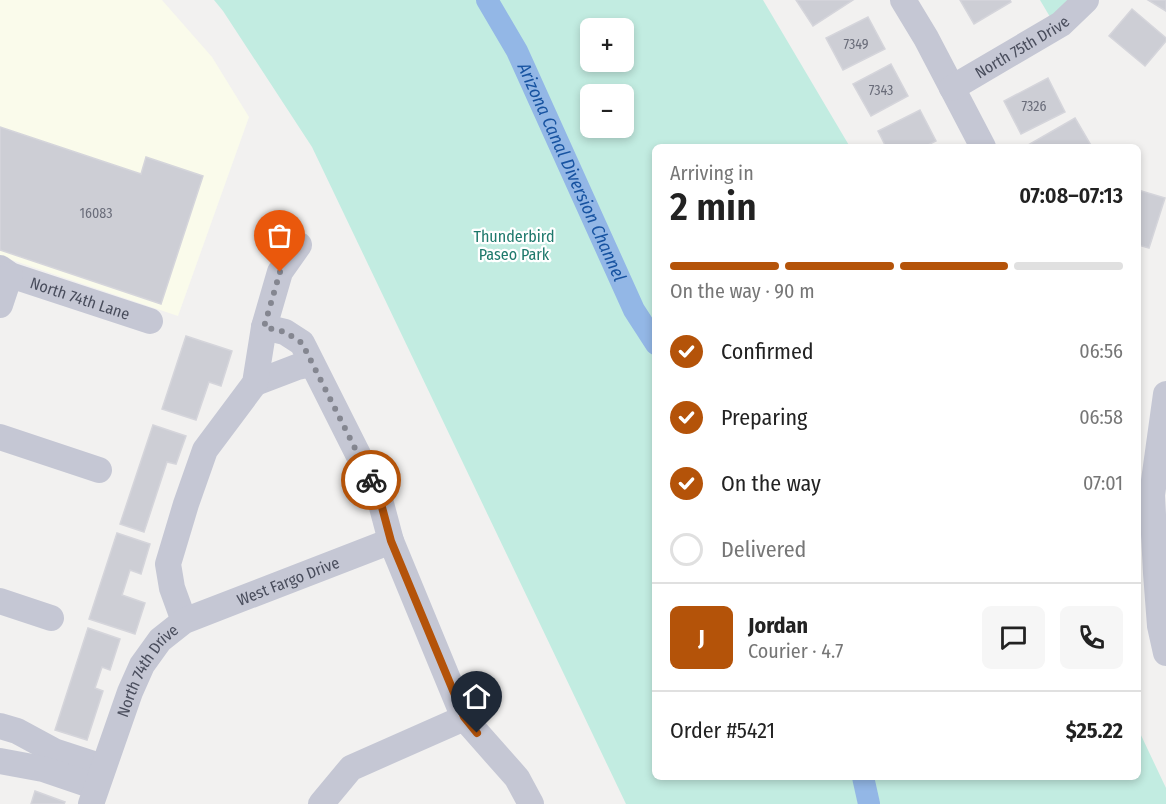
<!DOCTYPE html>
<meta charset="utf-8">
<style>
:root{--surface:#fff;--page:#f6f6f6;--text:#222;--muted:#767676;--line:#e0e0e0;--accent:#b45309}
body{margin:0;font-family:"Fira Sans Condensed",sans-serif;background:var(--page);color:var(--text);height:100vh;display:flex;flex-direction:column;font-size:22px;white-space:nowrap}
*{box-sizing:border-box;margin:0}
p{font-size:20px;color:var(--muted)}
.icon{flex:none;width:33px;height:33px;fill:none;stroke:currentColor;stroke-width:2;stroke-linecap:round;stroke-linejoin:round}
.map{position:relative;flex:1;overflow:hidden}
.details{position:absolute;left:652px;top:144px;width:489px;height:636px;display:flex;flex-direction:column;background:var(--surface);border-radius:9px;box-shadow:0 3px 9px #0003}
.details>*{flex:none}
.controls{position:absolute;left:580px;top:18px;display:grid;gap:12px}
.controls a{display:grid;place-items:center;width:54px;height:54px;border-radius:9px;background:var(--surface);box-shadow:0 3px 9px #0003;font-size:30px}
.pin{position:absolute;display:grid;place-items:center;width:51px;height:51px;color:#fff;margin:-62px -26px;border-radius:50% 50% 50% 0;rotate:-45deg;box-shadow:0 0 6px #0007}
.pin .icon{rotate:45deg}
.courier{position:absolute;display:grid;place-items:center;width:60px;height:60px;margin:-30px;border:4px solid #b45309;border-radius:50%;background:#fff;color:#222;box-shadow:0 2px 8px #0007}
.summary em{font-style:normal;font-weight:600}
.summary div{display:flex;flex-direction:column-reverse}
.summary{display:flex;align-items:center;justify-content:space-between;height:102px;padding:0 18px}
h1{font-size:39px;font-weight:600;line-height:45px}
.bar{display:grid;grid-template-columns:repeat(4,1fr);gap:9px 6px;align-content:center;height:72px;padding:0 18px}
.bar i{height:8px;border-radius:4px;background:var(--line)}
.bar .current{background:var(--accent)}
.bar p{grid-column:span 4}
.line{display:flex;align-items:center;gap:15px;padding:0 18px;border-top:2px solid var(--line)}
.line div{flex:1}
.round{display:grid;place-items:center;flex:none;width:63px;height:63px;border-radius:9px;background:var(--page)}
ol{padding:0 18px;list-style:none}
li{display:flex;align-items:center;gap:18px;height:66px}
li p{margin-inline-start:auto}
li .icon{padding:6px;border-radius:50%;background:var(--accent);color:#fff;stroke-width:4}
li:last-child{color:var(--muted)}
li i{width:33px;height:33px;border:3px solid var(--line);border-radius:50%}
.map>svg:first-child{display:block}
</style>
<div class="map">
<svg width="1166" height="804" viewBox="0 0 1166 804">
<rect width="100%" height="100%" fill="#f2f1f0"/>
<path fill="#fafbeb" d="M0,0H162L212,57L249,117L178,316L0,256Z"/>
<g fill="#c2ece1" fill-rule="evenodd">
<path d="M214,0H763L850,147H656V777H1138L1139,731L1166,788V804H626L312,147L223,11ZM591,28H624V62H591ZM591,94H624V128H591Z"/>
<path d="M1040,0H1086L1056,27Z"/>
</g>
<g fill="none" stroke-linecap="round" stroke-linejoin="round">
<g stroke="#93b7e6" stroke-width="22">
<path id="s1" d="M487,0L517,51L634,310L656,344"/>
<path d="M863,777L869,804"/>
</g>
</g>
<g fill="#cdced5" stroke="#d5d5db" stroke-width="1.5">
<path d="M796,0H853L813,26Z"/>
<path d="M960,0H1010L1011,2L974,24Z"/>
<path d="M1148,0H1166V11Z"/>
<path d="M1132,9L1166,38V41L1145,66L1109,36Z"/>
<path d="M868,17L885,49L843,70L826,38Z"/>
<path d="M891,64L908,96L871,116L853,84Z"/>
<path d="M1048,78L1065,112L1021,134L1004,101Z"/>
<path d="M920,110L936,141L924,147H886L878,131Z"/>
<path d="M1075,118L1092,147H1029L1028,145Z"/>
<path d="M0,127L141,174L146,157L203,176L161,304L0,250Z"/>
<path d="M1138,190L1165,198L1149,248L1138,245Z"/>
<path d="M186,336L232,351L221,386L209,382L196,420L162,409Z"/>
<path d="M153,425L186,436L176,464L167,462L144,532L120,524Z"/>
<path d="M117,533L150,544L141,574L130,570L122,595L145,603L135,634L89,619Z"/>
<path d="M88,628L120,639L110,670L102,667L95,688L103,691L87,740L55,730Z"/>
<path d="M35,791L65,802L64,804H31Z"/>
</g>
<g fill="none" stroke-linecap="round" stroke-linejoin="round">
<g stroke="#c5c7d4" stroke-width="26">
<path d="M903,0L926,38L983,147"/>
<path id="s2" d="M952,88L1061,24L1086,0"/>
<path id="s3" d="M0,268L10,275L150,321"/>
<path d="M0,305L10,275"/>
<path d="M264,327L285,332L302,343L379,496L391,541L464,718L517,778L531,804"/>
<path d="M255,383L297,367L312,364"/>
<path d="M1166,394L1152,495L1156,573L1160,626L1166,653"/>
<path d="M0,437L99,470"/>
<path d="M0,601L51,618"/>
<path d="M184,621L172,588L168,564L186,504L205,450L255,383L264,327L280,272L299,245"/>
<path d="M0,726L17,731L54,751L103,767"/>
<path d="M0,761L43,769L96,787"/>
<path id="s4" d="M91,804L130,692L142,665L160,640L184,621L391,541"/>
<path d="M321,804L351,768L464,718"/>
</g>
</g>
<g fill="none" stroke-linecap="round" stroke-linejoin="round">
<path stroke="#848690" stroke-width="6" stroke-dasharray="0 10.8" d="M280,272L264,327L285,332L302,343L371,480"/>
<path stroke="#b45309" stroke-width="8" d="M371,480L379,496L391,541L464,717L477,733"/>
</g>
<g text-anchor="middle" dominant-baseline="central" stroke-width="4.5" stroke-linejoin="round" paint-order="stroke">
<g font-size="14" fill="#6a6d7a">
<text x="856" y="44">7349</text>
<text x="881" y="90">7343</text>
<text x="1034" y="106">7326</text>
<text x="96" y="213">16083</text>
</g>
<g font-size="16" fill="#494d5c" stroke="#fff">
<text stroke="none"><textPath href="#s2" startOffset="81">North 75th Drive</textPath></text>
<text stroke="none"><textPath href="#s3" startOffset="86">North 74th Lane</textPath></text>
<text stroke="none"><textPath href="#s4" startOffset="321">West Fargo Drive</textPath></text>
<text stroke="none"><textPath href="#s4" startOffset="146">North 74th Drive</textPath></text>
</g>
<g font-size="16" fill="#1e796c" stroke="#fff">
<text x="514" y="236">Thunderbird<tspan x="514" dy="18">Paseo Park</tspan></text>
</g>
<g font-size="18" font-style="italic" fill="#1753a1" stroke="#fff">
<text stroke="none"><textPath href="#s1" startOffset="192">Arizona Canal Diversion Channel</textPath></text>
</g>
</g>
</svg>
<div class="controls">
<a>+</a>
<a>−</a>
</div>
<div class="pin" style="left:280px;top:272px;background:#ea580c"><svg class="icon" aria-label="bag" viewBox="0 0 24 24"><path d="M5 8h14l-1 12H6zM9 8a3 3 0 0 1 6 0"/></svg></div>
<div class="pin" style="left:477px;top:733px;background:#1f2937"><svg class="icon" aria-label="home" viewBox="0 0 24 24"><path d="M3 11l9-7 9 7M6 9v11h12V9"/></svg></div>
<div class="courier" style="left:371px;top:480px"><svg class="icon" aria-label="bike" viewBox="0 0 24 24"><circle cx="6" cy="16" r="4"/><circle cx="18" cy="16" r="4"/><path d="M6 16l4-8h5l3 8M10 8l3 8H6M13 5h3"/></svg></div>
<section class="details">
<div class="summary"><div><h1>2 min</h1><p>Arriving in</p></div><em>07:08–07:13</em></div>
<div class="bar"><i class="current"></i><i class="current"></i><i class="current"></i><i></i><p>On the way · 90 m</p></div>
<ol>
<li><svg class="icon" aria-label="check" viewBox="0 0 24 24"><path d="M5 12l5 5 9-10"/></svg>Confirmed<p>06:56</p></li>
<li><svg class="icon" aria-label="check" viewBox="0 0 24 24"><path d="M5 12l5 5 9-10"/></svg>Preparing<p>06:58</p></li>
<li><svg class="icon" aria-label="check" viewBox="0 0 24 24"><path d="M5 12l5 5 9-10"/></svg>On the way<p>07:01</p></li>
<li><i></i>Delivered</li>
</ol>
<div class="line" style="height:108px"><b class="round" style="background:var(--accent);color:#fff">J</b><div><b>Jordan</b><p>Courier · 4.7</p></div><a class="round"><svg class="icon" aria-label="chat" viewBox="0 0 24 24"><path d="M4 5h16v11H9l-5 4z"/></svg></a><a class="round"><svg class="icon" aria-label="phone" viewBox="0 0 24 24"><path d="M5 4h4l2 5-3 2q2 4 5 5l2-3 5 2v4C11 20 4 13 5 4z"/></svg></a></div>
<div class="line" style="height:78px"><div>Order #5421</div><b>$25.22</b></div>
</section>
</div>
